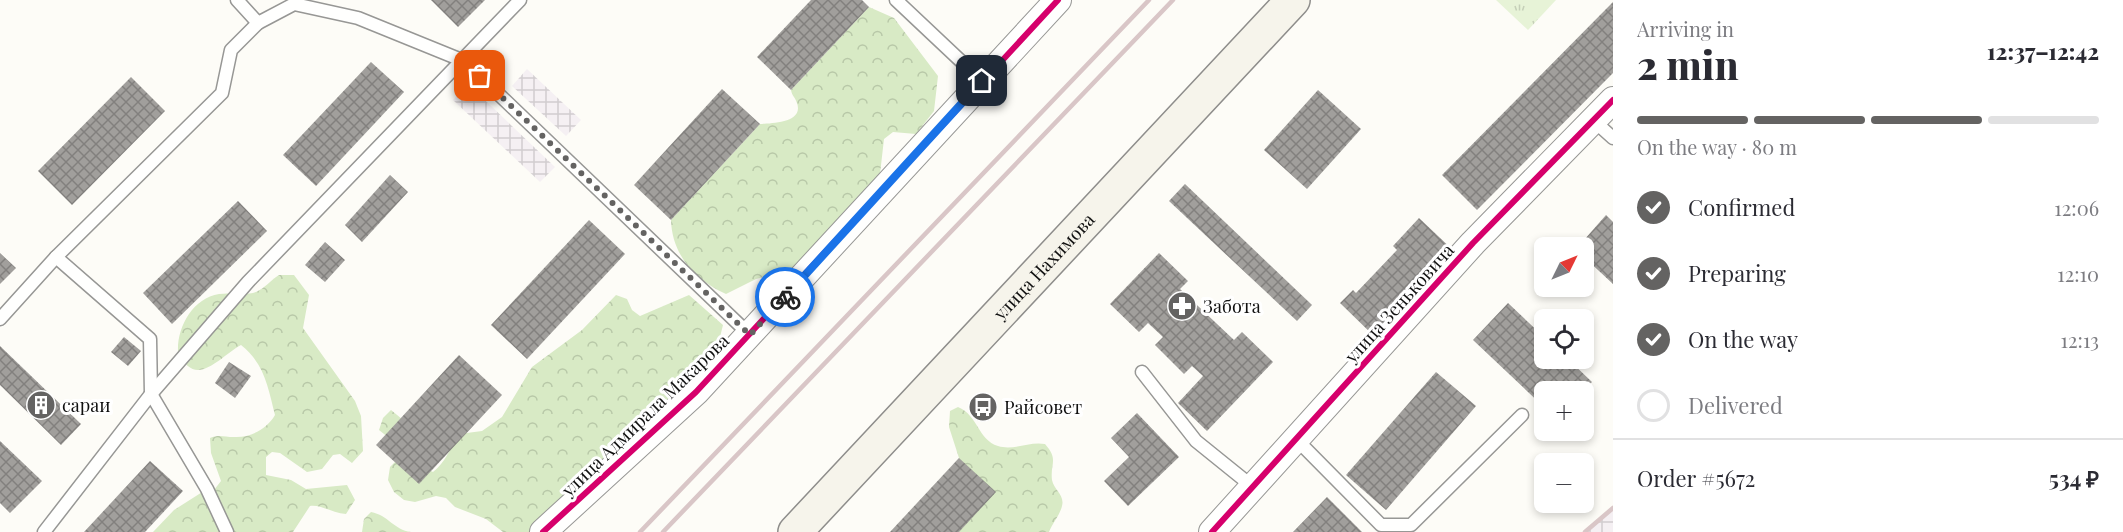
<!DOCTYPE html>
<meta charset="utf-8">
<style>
:root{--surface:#fff;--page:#f2f2f3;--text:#2b2b33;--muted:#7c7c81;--line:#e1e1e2;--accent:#646362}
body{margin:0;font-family:"Playfair Display",serif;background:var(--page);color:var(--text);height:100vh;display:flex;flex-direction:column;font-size:22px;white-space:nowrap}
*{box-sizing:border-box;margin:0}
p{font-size:20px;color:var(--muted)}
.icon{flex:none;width:33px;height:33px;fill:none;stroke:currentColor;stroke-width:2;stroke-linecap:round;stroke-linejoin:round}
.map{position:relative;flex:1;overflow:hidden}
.details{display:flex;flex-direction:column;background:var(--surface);width:510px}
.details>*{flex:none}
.needle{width:39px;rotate:47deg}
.controls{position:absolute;left:1534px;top:237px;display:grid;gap:12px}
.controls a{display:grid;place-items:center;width:60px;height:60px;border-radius:9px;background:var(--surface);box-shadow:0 3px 9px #0003;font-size:30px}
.pin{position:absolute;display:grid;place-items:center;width:51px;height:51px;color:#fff;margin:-26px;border-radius:12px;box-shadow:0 3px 9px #0006}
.courier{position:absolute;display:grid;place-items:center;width:60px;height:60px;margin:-30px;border:4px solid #1a73e8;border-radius:50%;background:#fff;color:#222;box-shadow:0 2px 8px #0007}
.headline em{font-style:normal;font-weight:800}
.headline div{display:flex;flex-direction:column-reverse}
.headline{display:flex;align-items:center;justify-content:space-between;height:102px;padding:0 24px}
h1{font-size:39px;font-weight:800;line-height:45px}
.bar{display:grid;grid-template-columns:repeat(4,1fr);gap:9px 6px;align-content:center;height:72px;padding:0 24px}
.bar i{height:8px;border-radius:4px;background:var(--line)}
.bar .current{background:var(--accent)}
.bar p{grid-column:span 4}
.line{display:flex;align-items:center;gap:15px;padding:0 24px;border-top:2px solid var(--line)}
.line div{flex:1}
ol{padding:0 24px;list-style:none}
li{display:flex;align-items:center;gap:18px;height:66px}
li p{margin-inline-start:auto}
li .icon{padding:6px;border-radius:50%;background:var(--accent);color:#fff;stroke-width:4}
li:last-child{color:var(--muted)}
li i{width:33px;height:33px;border:3px solid var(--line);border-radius:50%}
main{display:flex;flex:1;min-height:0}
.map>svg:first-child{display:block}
</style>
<main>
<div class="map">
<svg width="1613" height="532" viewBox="0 0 1613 532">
<defs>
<pattern id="industrial-grid" width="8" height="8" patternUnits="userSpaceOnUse" patternTransform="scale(1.5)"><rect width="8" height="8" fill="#f5f0f3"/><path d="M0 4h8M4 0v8" fill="none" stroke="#d1cdcf"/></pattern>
<pattern id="grass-tufts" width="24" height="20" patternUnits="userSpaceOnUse" patternTransform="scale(1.5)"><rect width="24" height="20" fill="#e7f3d7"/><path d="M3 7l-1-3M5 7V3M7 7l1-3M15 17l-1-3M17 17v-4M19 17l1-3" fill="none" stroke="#c5cfb8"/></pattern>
<pattern id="forest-crowns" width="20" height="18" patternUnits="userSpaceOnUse" patternTransform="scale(1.5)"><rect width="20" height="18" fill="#d8eac5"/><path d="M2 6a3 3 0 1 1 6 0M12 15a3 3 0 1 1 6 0" fill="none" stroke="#b8c8a8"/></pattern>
<pattern id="building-cross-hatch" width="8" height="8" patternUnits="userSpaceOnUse" patternTransform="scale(1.5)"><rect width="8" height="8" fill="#a19f9c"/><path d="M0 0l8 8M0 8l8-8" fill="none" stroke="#82807e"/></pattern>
</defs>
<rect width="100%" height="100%" fill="#fdfcf7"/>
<g fill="url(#industrial-grid)">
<path d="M527,69L581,120L566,136L512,86Z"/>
<path d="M468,84L555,167L540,182L453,100Z"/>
<path d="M1613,507V532H1585Z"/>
</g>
<path fill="url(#grass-tufts)" d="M1496,0H1556L1528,30Z"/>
<g fill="url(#forest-crowns)">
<path d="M869,7L894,18L938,76L934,111L916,134L893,132L884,139L880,174L792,270L756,279L726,294C695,280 672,255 671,220L760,124C771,123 804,123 797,103C795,97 792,96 791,90Z"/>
<path d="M279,275H294L309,295L303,328L355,401L361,416L363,451L352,463L340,454L333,455L322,469L307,472L280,453L272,452L266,457V475L291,480L306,489L347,485L355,500L346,514C333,513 319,504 310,506L293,532H153L174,510L207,489L214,490L221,481L211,453L210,438C219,434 224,437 234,437C250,438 267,429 275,415C268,388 265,364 241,345C219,357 195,391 178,351C177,327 193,298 219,294C231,292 245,296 256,292C264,289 271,280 279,275Z"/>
<path d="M616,295L627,299L632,310L640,316L689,295L723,325L718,345L692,380L618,448L583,473L568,489L557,507L530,532H503L486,519L455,507L446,498L436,496L415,502L404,500L394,492L388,480L390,467L398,459L389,438L379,430L383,418L391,410L408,424L425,468L433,472C445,463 451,447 459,434L482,431L502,417L532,367L582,330Z"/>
<path d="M958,407C978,415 978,440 998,446C1014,451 1029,441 1045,444C1059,460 1050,463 1052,480C1054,490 1065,495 1062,506C1060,515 1052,524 1049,532H959V458L949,427L950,411Z"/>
<path d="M371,512C388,515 394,530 411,532H362L364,519Z"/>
</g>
<g fill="url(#building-cross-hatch)">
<path d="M431,0H485L458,27Z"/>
<path d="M811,0H862L869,7L791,90L757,57Z"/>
<path d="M1613,2V73L1477,210L1442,175Z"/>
<path d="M371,62L404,92L316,186L283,155Z"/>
<path d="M131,77L165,111L72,205L38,171Z"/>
<path d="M722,89L760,124L671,220L634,185Z"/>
<path d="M1318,90L1361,129L1307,189L1264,150Z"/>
<path d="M390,175L408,192L362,242L345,225Z"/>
<path d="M1185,184L1312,305L1297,321L1169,201Z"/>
<path d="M238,201L267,231L172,324L143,293Z"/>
<path d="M1606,215L1613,222V284L1584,257V248H1577Z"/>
<path d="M1419,218L1457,254L1378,340L1340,303L1353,290L1356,293L1397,250L1393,246Z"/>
<path d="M589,220L625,254L527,359L491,325Z"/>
<path d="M325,242L345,260L325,282L305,265Z"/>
<path d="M0,253L16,268L0,284Z"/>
<path d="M1159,253L1188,281L1180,289L1234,340L1242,332L1273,362L1207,431L1178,403L1203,376L1192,366L1184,374L1155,345L1163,337L1148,323L1139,332L1110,304Z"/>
<path d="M1508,303L1545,338V358H1567L1592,382L1582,392H1545V408L1473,340Z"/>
<path d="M124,337L141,351L128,366L111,352Z"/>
<path d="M0,346L81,424L61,445L0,385Z"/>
<path d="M459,355L502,395L419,484L376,445Z"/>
<path d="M229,362L251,376L235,398L215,383Z"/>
<path d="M1436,372L1476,406L1386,510L1346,475Z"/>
<path d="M1137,413L1179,457L1128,506L1104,481L1129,457L1111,438Z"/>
<path d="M0,441L42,481L10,513L0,503Z"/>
<path d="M959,458L996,492L959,532H890Z"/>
<path d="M150,461L183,491L145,532H84Z"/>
<path d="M1327,497L1362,532H1293Z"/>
</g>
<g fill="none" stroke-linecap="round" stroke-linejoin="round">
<g stroke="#979795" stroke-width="15">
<g id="service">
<path d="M237,0L258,23L294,4L358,18L464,61L750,335"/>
<path d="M896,0L982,81"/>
<path d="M1593,120L1613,138"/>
<path d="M56,257L150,339L151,394L207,489L227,532"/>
<path d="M0,319L56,257L222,93L231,50L258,23"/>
<path d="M1142,372L1196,441L1253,487"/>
<path d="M1296,439L1381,525H1411L1522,415"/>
<path d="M44,532L151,394L248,282L520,0"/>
</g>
</g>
<g stroke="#979795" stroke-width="28">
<g id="minor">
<path d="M543,532L696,392L1058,0"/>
<path d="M1212,532L1473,243L1613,100"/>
</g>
</g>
<g stroke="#8e8d8b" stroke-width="36">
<g id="secondary">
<path id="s1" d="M795,532L1293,0"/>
</g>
</g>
<use href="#service" stroke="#fffffe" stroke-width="12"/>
<use href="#minor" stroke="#fffffe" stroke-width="26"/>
<use href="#secondary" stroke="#f6f4eb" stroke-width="33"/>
<g stroke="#d9c6c7" stroke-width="4.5">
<path d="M640,532L1149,0"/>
<path d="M663,532L1173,0"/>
<path d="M1585,532L1613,508"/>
</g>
<g stroke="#fff" stroke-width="10">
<g id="cycleway">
<path d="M543,532L696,392L1058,0"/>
<path d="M1212,532L1473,243L1613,100"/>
</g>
</g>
<use href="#cycleway" stroke="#d6006c" stroke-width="6"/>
</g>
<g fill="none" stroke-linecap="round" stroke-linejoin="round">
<path stroke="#646362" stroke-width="6" stroke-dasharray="0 10.8" d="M480,76L750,335L785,297"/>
<path stroke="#1a73e8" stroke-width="8" d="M785,297L982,81"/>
</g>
<defs>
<g id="pharmacy-disc" transform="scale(1.5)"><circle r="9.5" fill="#646362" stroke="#fff"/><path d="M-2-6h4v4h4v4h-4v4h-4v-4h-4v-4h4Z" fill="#fff"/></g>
<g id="building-disc" transform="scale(1.5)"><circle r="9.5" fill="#646362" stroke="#fff"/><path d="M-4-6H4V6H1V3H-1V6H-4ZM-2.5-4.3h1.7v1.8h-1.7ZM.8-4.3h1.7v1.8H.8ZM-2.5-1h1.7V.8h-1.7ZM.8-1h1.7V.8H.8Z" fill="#fff"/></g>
<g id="bus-disc" transform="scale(1.5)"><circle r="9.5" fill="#646362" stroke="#fff"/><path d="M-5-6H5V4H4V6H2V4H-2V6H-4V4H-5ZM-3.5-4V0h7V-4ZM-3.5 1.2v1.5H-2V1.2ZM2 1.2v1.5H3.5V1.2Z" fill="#fff"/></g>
</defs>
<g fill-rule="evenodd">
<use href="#pharmacy-disc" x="1182" y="306"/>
<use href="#building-disc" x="41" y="405"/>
<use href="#bus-disc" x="983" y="407"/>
</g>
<g text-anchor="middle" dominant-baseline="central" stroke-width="6" stroke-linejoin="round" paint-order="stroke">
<g font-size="18" fill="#111" stroke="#fff">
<text stroke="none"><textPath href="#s1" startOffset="364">улица Нахимова</textPath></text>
<text transform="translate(1399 303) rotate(-48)">улица Зеньковича</text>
<text transform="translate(645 415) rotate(-44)">улица Адмирала Макарова</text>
</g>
<g font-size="18" fill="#111" stroke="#fff" text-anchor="start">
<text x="1203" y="306">Забота</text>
<text x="62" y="405">сараи</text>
<text x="1004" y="407">Райсовет</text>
</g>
</g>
</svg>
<div class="controls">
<a><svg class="needle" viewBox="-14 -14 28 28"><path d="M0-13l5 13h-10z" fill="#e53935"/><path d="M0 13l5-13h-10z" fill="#7c7c81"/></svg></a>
<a><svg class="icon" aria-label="locate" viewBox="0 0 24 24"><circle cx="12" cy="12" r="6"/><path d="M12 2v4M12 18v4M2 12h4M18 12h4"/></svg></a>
<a>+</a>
<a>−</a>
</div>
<div class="pin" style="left:480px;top:76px;background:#ea580c"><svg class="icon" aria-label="bag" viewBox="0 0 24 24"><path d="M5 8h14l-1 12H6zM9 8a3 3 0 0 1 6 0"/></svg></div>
<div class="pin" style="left:982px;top:81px;background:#1f2937"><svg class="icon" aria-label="home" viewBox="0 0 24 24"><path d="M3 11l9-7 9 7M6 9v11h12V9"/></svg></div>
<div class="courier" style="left:785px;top:297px"><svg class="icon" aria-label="bike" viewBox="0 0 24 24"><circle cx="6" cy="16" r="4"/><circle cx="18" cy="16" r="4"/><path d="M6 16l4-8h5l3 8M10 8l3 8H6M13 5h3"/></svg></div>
</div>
<section class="details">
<div class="headline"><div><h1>2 min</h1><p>Arriving in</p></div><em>12:37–12:42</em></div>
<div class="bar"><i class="current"></i><i class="current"></i><i class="current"></i><i></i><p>On the way · 80 m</p></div>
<ol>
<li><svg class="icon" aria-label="check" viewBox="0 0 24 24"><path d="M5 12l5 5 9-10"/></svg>Confirmed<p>12:06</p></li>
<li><svg class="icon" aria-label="check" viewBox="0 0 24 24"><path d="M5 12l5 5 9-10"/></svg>Preparing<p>12:10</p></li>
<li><svg class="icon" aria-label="check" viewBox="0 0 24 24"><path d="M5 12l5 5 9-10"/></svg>On the way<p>12:13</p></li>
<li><i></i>Delivered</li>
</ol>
<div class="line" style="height:78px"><div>Order #5672</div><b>534 ₽</b></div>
</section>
</main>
